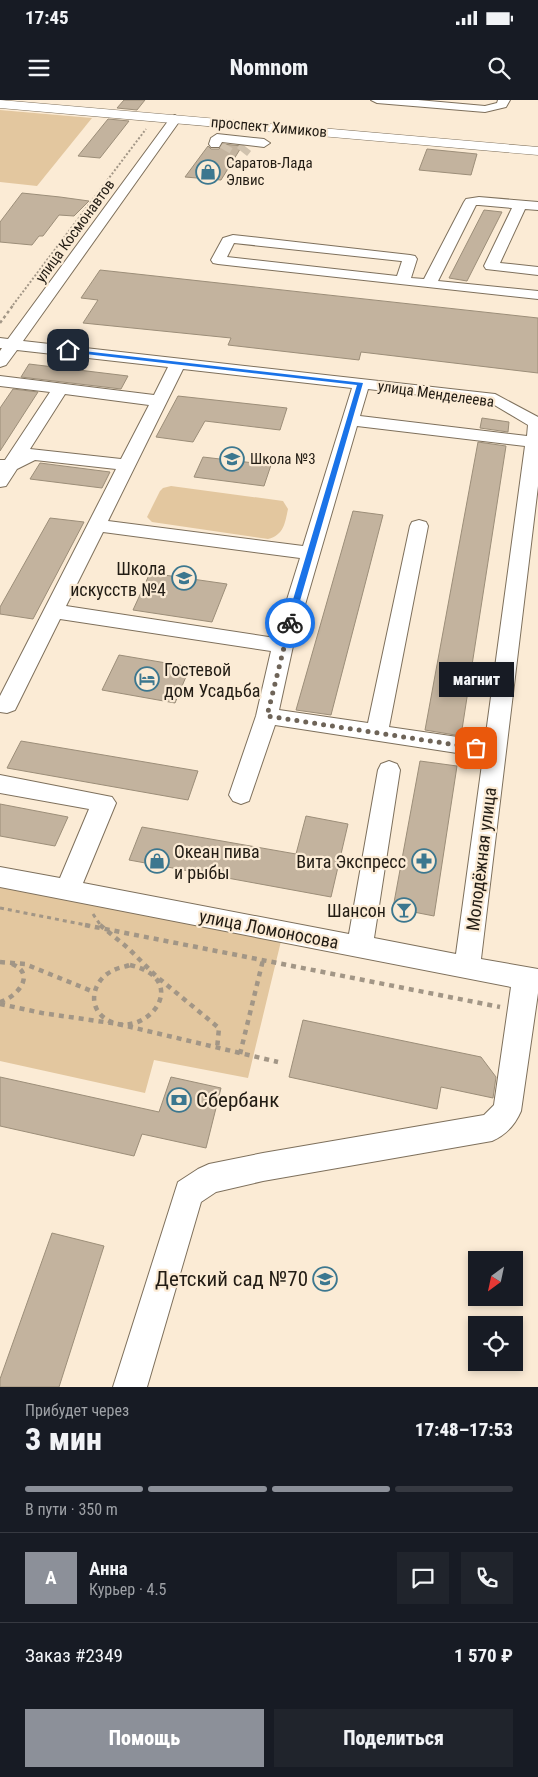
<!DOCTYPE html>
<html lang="ru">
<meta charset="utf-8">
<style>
:root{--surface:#171b24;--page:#20242c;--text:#f1f3f6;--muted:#9ea1a6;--line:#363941;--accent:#8c9099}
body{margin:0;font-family:"Roboto Condensed",sans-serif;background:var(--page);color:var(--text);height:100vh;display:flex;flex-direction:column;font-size:19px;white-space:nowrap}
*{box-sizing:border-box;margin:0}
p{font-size:16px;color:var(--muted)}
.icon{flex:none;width:28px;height:28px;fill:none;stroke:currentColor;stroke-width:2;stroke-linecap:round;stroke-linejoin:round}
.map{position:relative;height:1287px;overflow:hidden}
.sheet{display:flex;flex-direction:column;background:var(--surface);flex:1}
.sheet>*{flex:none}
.needle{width:32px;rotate:213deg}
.controls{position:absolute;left:468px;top:1151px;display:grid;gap:10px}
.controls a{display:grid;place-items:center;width:55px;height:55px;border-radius:0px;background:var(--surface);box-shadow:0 2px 8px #0003;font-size:25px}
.pin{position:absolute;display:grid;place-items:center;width:42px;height:42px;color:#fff;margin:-21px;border-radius:10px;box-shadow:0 2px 8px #0006}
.courier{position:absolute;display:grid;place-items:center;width:50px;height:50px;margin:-25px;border:4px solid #1a73e8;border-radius:50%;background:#fff;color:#222;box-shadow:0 1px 6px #0007}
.bubble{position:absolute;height:35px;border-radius:0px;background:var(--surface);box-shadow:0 2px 8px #0003;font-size:16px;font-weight:800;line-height:35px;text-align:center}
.headline em{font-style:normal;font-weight:800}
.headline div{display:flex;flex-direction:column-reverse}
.headline{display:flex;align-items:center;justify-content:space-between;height:85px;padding:0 25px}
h1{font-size:32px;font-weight:800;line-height:38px}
.bar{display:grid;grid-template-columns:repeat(4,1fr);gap:8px 5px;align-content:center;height:60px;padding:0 25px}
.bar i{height:6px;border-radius:4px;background:var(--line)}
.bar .current{background:var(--accent)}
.bar p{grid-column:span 4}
.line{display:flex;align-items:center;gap:12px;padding:0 25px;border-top:1px solid var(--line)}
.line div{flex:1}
.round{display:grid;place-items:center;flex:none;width:52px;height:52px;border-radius:0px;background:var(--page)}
.action{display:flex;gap:10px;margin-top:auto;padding:10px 25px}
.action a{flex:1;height:58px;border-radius:0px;background:var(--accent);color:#fff;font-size:20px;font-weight:800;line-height:58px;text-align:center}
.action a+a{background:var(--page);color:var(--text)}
.status{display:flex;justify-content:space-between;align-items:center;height:35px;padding:0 25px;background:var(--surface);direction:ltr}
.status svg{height:14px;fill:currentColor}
header{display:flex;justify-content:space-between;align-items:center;height:65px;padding:0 25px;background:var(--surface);font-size:22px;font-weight:800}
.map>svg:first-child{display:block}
</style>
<div class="status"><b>17:45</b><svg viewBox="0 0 49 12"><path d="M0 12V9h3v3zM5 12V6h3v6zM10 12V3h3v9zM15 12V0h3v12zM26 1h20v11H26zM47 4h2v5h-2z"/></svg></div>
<header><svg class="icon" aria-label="menu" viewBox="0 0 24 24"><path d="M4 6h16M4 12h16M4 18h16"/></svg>Nomnom<svg class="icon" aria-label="search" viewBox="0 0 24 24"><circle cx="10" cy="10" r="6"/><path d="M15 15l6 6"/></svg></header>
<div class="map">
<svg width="538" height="1287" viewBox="0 0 538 1287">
<rect width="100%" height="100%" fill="#fbebd5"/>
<g fill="#e3c79f">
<path d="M0,10L92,18L37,86L0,82Z"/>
<path d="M171,386L283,401L288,409C285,423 284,435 268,439L152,422L147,417L160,391L163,388Z"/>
<path d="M0,782L282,837L248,978L154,960L145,993L0,961Z"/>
</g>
<g fill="#c3b39e" stroke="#9c8e79">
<path d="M124,0H145L137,10L117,8Z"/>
<path d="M108,19L129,21L100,58L78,56Z"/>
<path d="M223,44L242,46L221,80L185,77L208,46L211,49H219Z"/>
<path d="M427,49L477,54L471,75L419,70Z"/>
<path d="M22,93L60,97L89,101L74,116L59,115L43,136H39L32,145L0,142V122Z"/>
<path d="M484,110L502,112L467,181L449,178Z"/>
<path d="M100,170L538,218V273L361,252L359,260L228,245L231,238L83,223L98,200L81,198Z"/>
<path d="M29,264L128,276L121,289L21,277Z"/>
<path d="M13,289L38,292L0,351V308Z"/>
<path d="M178,296L287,308L280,330L205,321L193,342L156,337Z"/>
<path d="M482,318L509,322L508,332L480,328Z"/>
<path d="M478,342L506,346L461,636L425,630Z"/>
<path d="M203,357L271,365L264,386L194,377Z"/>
<path d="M40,363L110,372L102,388L30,379Z"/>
<path d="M353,411L383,415L331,615L296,610Z"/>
<path d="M50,418L84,422L33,519L0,514V507Z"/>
<path d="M150,473L227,484L212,522L133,510Z"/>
<path d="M119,555L190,567L175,603L102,590Z"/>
<path d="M21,641L198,671L188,700L7,668Z"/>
<path d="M420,661L457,666L434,816L393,808Z"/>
<path d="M0,704L68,717L55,746L0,736Z"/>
<path d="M306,716L348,724L331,797L129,760L142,727L296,754Z"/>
<path d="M303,920L481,957L496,977L493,998L441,987L437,1009L289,977Z"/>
<path d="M0,977L159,1012L171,977L221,988L206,1048L142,1034L134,1056L0,1026Z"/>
<path d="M52,1133L104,1146L59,1287H0V1279Z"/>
</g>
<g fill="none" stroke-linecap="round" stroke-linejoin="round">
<g stroke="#d0c2ae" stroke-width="13" stroke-dasharray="13 6" stroke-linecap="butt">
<path d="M224,50L227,45"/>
<path d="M242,52L246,47"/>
</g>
<g stroke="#7e705c" stroke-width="2">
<g id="minor">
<path d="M371,0H418L485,6L497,3L498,0H510L506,7L485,12L377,3Z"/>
<path d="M175,15L181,19L23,241L495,294L538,317V386L481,859L538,869V893L521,1011C515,1025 506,1035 492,1041L263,1081L216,1092L201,1102L147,1287H113L178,1082L198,1069L209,1064L263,1053L484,1015L494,1005L511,887L0,787V767L60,778L89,709L0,693V675L112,697L116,703L83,783L349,834L378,670L381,664L389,661L397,664L400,670L374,838L456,854L483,657L275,625L249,701L241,704L233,701L229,695L256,616L271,551L60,519L15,610L7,613L0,612V596L116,369L35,360L17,369L6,386L0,387V360H5L50,292L0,286V276L154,295L168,267L17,250L6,265L0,267V251L2,248H0V238L8,239L171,17ZM183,269L352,288L303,446L108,421ZM368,289L491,303L528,325L527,336L360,316ZM65,294L149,305L121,359L30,349ZM357,326L525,346L485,641L389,627L428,426L426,422L419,420L412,422L410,426L368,623L279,610L293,546ZM103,432L300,458L275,538L66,506Z"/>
<path d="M217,34L264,39L270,43L264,47L222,42L219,47H211L209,44L211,38Z"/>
<path d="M479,97L538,102V110L525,109L500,163L538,167V175L486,169L484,166L512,108L479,105H476L438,181L538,191V199L218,164L213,163L211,160L223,138L233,135L410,155L415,156L417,159L411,178L424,179L464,102L466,99ZM234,143L401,161H402L397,176L227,157Z"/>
</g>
</g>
<g stroke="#7e705c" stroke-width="1">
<path id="major" d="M0,0L538,47V55L0,8Z"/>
</g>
<path stroke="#a29686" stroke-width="2" stroke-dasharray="2 2" stroke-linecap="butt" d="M13,205L146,29"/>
<path stroke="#a29686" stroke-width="2.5" stroke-dasharray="3 3" stroke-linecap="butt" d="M0,223L14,204"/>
<g stroke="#a29686" stroke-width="3" stroke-dasharray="4 4" stroke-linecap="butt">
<path d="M0,808L91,826"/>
<path d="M93,814L101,826"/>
</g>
<g stroke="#a29686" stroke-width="4.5" stroke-dasharray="5 5" stroke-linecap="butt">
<path d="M85,825L500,907"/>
<path d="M100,825L128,848L156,876L219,928L217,949"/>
<path d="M0,862L25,864L94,892"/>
<path d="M130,865C198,881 139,948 102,916C87,902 95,879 112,871C117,868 124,867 130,865Z"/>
<path d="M0,902C17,897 37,874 12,864"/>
<path d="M0,904L42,913L118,924L278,962"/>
<path d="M240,954L263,860"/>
</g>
<use href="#minor" fill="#fff" fill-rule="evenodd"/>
<use href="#major" fill="#fff" fill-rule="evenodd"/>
</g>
<path fill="#1a73e8" d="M66,249L363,283L293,525L286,523L357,285L68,252Z"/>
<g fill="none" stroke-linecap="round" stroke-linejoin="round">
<path stroke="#6e6458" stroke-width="5" stroke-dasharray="0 9" d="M290,523L267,616L476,648"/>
</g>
<defs>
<g id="shop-ring" transform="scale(1.25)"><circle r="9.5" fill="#fbebd5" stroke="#3c778f" stroke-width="1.5"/><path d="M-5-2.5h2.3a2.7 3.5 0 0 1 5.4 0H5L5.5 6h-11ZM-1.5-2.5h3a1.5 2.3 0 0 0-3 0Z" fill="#3c778f"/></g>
<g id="school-ring" transform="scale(1.25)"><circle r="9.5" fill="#fbebd5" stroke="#3c778f" stroke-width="1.5"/><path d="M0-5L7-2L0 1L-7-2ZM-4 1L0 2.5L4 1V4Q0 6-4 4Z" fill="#3c778f"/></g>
<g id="hotel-ring" transform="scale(1.25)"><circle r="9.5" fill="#fbebd5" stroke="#3c778f" stroke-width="1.5"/><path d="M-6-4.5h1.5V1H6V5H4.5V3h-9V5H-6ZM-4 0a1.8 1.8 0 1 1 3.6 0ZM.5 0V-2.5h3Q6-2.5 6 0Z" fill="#3c778f"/></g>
<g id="pharmacy-ring" transform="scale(1.25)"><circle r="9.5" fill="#fbebd5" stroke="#3c778f" stroke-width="1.5"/><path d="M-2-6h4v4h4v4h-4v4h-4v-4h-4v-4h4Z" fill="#3c778f"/></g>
<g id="bar-ring" transform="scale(1.25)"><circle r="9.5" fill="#fbebd5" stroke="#3c778f" stroke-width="1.5"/><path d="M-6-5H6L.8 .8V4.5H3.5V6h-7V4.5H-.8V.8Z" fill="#3c778f"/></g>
<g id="bank-ring" transform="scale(1.25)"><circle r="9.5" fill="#fbebd5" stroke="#3c778f" stroke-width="1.5"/><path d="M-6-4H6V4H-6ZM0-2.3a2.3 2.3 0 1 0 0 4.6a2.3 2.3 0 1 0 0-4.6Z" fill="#3c778f"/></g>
</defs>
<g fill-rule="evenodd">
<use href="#shop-ring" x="208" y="72"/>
<use href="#school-ring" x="232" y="359"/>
<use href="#school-ring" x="184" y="478"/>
<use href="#hotel-ring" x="147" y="579"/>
<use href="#shop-ring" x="157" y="761"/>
<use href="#pharmacy-ring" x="424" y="761"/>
<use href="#bar-ring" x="404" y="810"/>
<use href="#bank-ring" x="179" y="1000"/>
<use href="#school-ring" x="325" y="1179"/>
</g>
<g text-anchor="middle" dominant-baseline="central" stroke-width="4.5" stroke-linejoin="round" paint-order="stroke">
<g font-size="15" fill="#221c14" stroke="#fbebd5">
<text transform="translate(269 27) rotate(5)">проспект Химиков</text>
<text transform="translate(75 131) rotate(-54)">улица Космонавтов</text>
<text transform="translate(436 294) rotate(8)">улица Менделеева</text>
</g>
<g font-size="15" fill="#221c14" stroke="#fbebd5" text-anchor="start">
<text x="226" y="63">Саратов-Лада<tspan x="226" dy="17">Элвис</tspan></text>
<text x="250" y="359">Школа №3</text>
</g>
<g font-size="18" fill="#221c14" stroke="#fbebd5" text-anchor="end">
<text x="166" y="468">Школа<tspan x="166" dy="21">искусств №4</tspan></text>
<text x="164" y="569" text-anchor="start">Гостевой<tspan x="164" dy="21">дом Усадьба</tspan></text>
<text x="174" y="751" text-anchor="start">Океан пива<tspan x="174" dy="21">и рыбы</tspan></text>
<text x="406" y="761">Вита Экспресс</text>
<text x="386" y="810">Шансон</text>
</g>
<g font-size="18" fill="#221c14" stroke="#fbebd5">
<text transform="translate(481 759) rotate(-83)">Молодёжная улица</text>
<text transform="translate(269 829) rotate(11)">улица Ломоносова</text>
</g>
<g font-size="21" fill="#221c14" stroke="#fbebd5" text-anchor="start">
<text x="196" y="1000">Сбербанк</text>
<text x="308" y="1179" text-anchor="end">Детский сад №70</text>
</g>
</g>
</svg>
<div class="controls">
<a><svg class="needle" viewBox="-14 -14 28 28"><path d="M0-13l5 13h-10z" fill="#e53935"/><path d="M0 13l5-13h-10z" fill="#9ea1a6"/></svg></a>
<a><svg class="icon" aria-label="locate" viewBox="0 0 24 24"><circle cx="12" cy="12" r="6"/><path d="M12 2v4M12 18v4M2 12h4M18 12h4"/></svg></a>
</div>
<div class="pin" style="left:476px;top:648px;background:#ea580c"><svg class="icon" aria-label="bag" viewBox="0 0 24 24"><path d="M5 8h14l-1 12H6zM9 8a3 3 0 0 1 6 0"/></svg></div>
<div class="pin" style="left:68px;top:250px;background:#1f2937"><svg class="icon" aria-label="home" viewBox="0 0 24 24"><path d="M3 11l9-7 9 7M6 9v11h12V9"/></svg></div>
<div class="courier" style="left:290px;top:523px"><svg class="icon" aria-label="bike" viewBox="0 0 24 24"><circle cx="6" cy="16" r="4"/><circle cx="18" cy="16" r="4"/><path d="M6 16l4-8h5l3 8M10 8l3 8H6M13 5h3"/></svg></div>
<div class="bubble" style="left:439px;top:562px;width:75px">магнит</div>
</div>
<section class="sheet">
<div class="headline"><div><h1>3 мин</h1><p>Прибудет через</p></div><em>17:48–17:53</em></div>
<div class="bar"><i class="current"></i><i class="current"></i><i class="current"></i><i></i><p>В пути · 350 m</p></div>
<div class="line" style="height:90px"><b class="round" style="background:var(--accent);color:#fff">А</b><div><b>Анна</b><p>Курьер · 4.5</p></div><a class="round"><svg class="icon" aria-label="chat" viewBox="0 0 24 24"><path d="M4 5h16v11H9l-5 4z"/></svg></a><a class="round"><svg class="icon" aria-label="phone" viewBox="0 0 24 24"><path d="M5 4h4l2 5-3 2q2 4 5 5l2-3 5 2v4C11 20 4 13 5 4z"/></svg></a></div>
<div class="line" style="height:65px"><div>Заказ #2349</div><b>1 570 ₽</b></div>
<div class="action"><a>Помощь</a><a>Поделиться</a></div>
</section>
